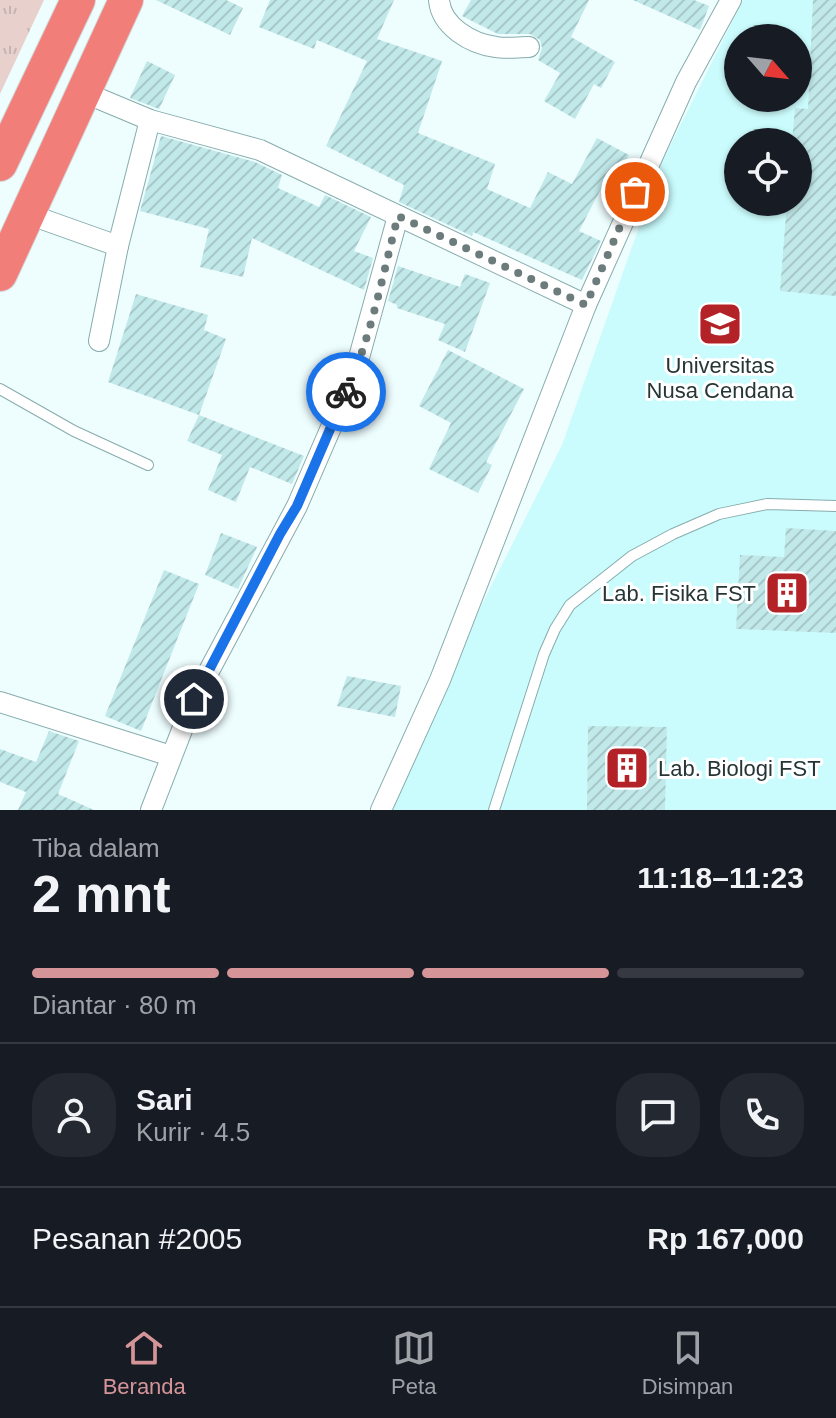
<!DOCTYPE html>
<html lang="id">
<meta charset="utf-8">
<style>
:root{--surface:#171b24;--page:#242831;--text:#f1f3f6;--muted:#9ea1a6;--line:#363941;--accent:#d59598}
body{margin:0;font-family:Arial,sans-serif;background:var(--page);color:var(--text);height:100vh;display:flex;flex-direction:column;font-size:30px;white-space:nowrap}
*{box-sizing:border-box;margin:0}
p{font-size:26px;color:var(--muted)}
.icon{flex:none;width:44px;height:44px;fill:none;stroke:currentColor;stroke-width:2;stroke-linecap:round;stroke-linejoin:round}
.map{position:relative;height:810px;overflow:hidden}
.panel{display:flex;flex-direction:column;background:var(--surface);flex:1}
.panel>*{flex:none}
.needle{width:52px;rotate:118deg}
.fabs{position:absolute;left:724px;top:24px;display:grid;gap:16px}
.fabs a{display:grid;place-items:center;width:88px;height:88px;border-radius:50%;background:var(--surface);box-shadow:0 2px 6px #0004;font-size:40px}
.pin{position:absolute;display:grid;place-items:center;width:68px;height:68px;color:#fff;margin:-34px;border:4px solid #fff;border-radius:50%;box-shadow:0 2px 8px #0007}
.courier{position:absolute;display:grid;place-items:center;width:80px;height:80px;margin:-40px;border:6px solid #1a73e8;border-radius:50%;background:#fff;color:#222;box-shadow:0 2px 10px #0007}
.summary em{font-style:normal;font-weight:600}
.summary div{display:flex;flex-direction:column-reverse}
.summary{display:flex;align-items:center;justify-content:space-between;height:136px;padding:0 32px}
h1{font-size:52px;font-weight:600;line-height:60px}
.bar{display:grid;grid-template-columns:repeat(4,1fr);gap:12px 8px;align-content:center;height:96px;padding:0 32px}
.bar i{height:10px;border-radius:6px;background:var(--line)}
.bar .on{background:var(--accent)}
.bar p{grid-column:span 4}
.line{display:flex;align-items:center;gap:20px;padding:0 32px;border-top:2px solid var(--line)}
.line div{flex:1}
.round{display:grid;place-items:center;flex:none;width:84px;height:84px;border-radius:32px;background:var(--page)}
.menu{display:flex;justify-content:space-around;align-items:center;height:112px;border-top:2px solid var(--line);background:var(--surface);font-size:22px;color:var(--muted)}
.menu a{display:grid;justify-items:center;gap:4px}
.menu .on{color:var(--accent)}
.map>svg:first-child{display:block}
</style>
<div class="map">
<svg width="836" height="810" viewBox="0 0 836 810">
<defs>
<pattern id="grass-tufts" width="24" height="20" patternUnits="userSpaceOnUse" patternTransform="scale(2)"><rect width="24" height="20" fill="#e8d0cd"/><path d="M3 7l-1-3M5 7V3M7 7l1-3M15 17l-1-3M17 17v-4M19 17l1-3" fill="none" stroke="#c7b3b1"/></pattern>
<pattern id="building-hatch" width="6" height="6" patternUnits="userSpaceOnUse" patternTransform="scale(2)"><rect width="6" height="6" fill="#c2e9ea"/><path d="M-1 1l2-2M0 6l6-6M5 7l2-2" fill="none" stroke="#a7c8c9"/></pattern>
</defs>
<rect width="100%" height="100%" fill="#eefdfe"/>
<path fill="#cbfcfd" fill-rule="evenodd" d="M743,0H836V810H385L465,638L562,445L662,162ZM738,38H798V98H738ZM738,142H798V202H738Z"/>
<path fill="url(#grass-tufts)" d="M0,0H44L0,94Z"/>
<g fill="url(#building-hatch)">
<path d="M156,0H226L243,8L230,35Z"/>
<path d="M270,0H394L377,39L442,61L418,133L495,164L487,189L530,208L548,172L572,184L597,138L629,155L611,190L603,185L579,231L601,241L582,280L473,232L472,236L399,202L404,185L326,146L367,61L317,40L314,49L259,27Z"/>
<path d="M471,0H589L571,37L615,62L601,88L594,84L575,119L544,101L560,73L538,60L542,48L540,40L530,34H498L462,16Z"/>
<path d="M633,0H694L709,6L700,30Z"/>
<path d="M813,0H836V296L780,291L787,202H798V142H792L795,108L808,109Z"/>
<path d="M147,61L175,75L159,109L130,98Z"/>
<path d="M161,136L255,162L282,175L278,188L319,207L325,195L371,217L354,251L373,258L364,290L252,238L243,277L200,267L209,229L140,211Z"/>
<path d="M398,266L460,287L465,274L490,283L465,352L438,340L445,324L397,308V305L388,301Z"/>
<path d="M136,294L208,315L204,330L226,339L199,415L108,382Z"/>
<path d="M448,350L524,389L486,462L492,465L478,493L429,469L451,423L419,406Z"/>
<path d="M199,415L304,456L292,484L250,467L236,502L208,490L222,455L187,441Z"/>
<path d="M786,528L836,531V633L736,629L740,555L784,557Z"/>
<path d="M221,533L257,547L238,589L205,575Z"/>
<path d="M164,570L199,584L141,731L105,716Z"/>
<path d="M347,676L401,686L395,717L337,706Z"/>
<path d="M588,726L667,727L665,810H587Z"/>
<path d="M49,731L79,741L58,794L94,810H18L26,792L0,782V749L36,762Z"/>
</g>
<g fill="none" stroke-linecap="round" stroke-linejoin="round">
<g stroke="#87acad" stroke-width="12">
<g id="service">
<path d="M0,389L74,431L148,465"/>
<path d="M494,810L544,654L555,629L570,605L632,556L673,534L719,514L767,504L836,506"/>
</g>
</g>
<g stroke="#87acad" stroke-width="22">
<g id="minor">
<path d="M439,0C441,26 471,44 496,47C506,49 518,47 529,47"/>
<path d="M83,92L150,120L260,150L586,305"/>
<path d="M28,214L118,246"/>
<path d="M99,341L118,246L150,120"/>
<path d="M0,702L171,756"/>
<path d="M151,810L194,699L297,506L355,372L398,216"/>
<path d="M381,810L440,680L586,305L686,82L731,0"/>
</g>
</g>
<g stroke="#d4d7d7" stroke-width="36">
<g id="trunk">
<path d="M0,164L78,0"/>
<path d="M0,274L126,0"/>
</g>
</g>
<use href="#service" stroke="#fff" stroke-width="10"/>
<use href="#minor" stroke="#fff" stroke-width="20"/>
<use href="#trunk" stroke="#f27e7a" stroke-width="34"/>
</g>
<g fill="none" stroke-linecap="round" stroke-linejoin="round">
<path stroke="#6c7b7b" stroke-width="8" stroke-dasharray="0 14.4" d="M346,392C371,339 383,273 398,216L586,305L635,192"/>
<path stroke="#1a73e8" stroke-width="10" d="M194,699L280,534L297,506L346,392"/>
</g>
<defs>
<g id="university-square" transform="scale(2.3)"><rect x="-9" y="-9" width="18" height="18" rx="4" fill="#b32226" stroke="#fff"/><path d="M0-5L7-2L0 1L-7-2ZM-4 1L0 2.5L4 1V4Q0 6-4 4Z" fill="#fff"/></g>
<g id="building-square" transform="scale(2.3)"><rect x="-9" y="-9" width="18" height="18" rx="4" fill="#b32226" stroke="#fff"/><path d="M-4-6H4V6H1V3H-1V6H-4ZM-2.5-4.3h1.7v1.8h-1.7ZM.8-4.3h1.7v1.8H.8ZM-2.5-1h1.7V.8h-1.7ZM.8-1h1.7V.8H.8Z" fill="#fff"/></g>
</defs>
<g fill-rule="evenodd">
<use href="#university-square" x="720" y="324"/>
<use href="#building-square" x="787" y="593"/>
<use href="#building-square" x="627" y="768"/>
</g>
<g text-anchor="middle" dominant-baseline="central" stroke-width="6" stroke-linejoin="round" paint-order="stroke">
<g font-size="22" fill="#263535" stroke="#fff">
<text x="720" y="365">Universitas<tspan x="720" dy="25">Nusa Cendana</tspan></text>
<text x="756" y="593" text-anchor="end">Lab. Fisika FST</text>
<text x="658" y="768" text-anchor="start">Lab. Biologi FST</text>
</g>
</g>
</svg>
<div class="fabs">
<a><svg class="needle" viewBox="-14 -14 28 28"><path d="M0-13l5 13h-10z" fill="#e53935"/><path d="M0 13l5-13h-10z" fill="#9ea1a6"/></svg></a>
<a><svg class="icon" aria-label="locate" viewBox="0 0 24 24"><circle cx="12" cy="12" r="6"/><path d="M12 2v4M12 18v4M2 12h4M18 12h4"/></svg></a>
</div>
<div class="pin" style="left:635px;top:192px;background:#ea580c"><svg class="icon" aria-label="bag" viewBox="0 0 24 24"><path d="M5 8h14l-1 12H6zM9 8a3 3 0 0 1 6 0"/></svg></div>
<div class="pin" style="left:194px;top:699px;background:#1f2937"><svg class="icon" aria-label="home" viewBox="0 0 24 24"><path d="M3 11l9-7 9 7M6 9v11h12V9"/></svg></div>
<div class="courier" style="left:346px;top:392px"><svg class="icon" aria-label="bike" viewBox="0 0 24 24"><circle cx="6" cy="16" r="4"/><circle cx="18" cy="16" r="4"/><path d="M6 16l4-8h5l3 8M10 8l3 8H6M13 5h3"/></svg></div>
</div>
<section class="panel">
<div class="summary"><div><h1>2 mnt</h1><p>Tiba dalam</p></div><em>11:18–11:23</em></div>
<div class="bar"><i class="on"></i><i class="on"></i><i class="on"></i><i></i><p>Diantar · 80 m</p></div>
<div class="line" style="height:144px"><a class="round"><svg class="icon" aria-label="person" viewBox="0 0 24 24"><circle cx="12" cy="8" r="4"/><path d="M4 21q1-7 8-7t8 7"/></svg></a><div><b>Sari</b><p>Kurir · 4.5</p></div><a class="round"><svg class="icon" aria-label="chat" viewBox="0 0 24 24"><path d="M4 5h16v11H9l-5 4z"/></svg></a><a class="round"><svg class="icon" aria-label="phone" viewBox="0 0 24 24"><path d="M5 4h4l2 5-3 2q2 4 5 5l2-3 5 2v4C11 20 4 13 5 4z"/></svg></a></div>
<div class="line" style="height:104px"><div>Pesanan #2005</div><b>Rp 167,000</b></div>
</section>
<nav class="menu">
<a class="on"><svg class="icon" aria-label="home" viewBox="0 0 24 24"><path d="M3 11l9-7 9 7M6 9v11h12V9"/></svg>Beranda</a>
<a><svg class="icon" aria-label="map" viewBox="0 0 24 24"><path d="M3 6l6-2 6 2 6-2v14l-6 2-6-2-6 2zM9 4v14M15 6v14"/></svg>Peta</a>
<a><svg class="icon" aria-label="saved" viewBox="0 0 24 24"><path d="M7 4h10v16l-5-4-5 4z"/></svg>Disimpan</a>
</nav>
